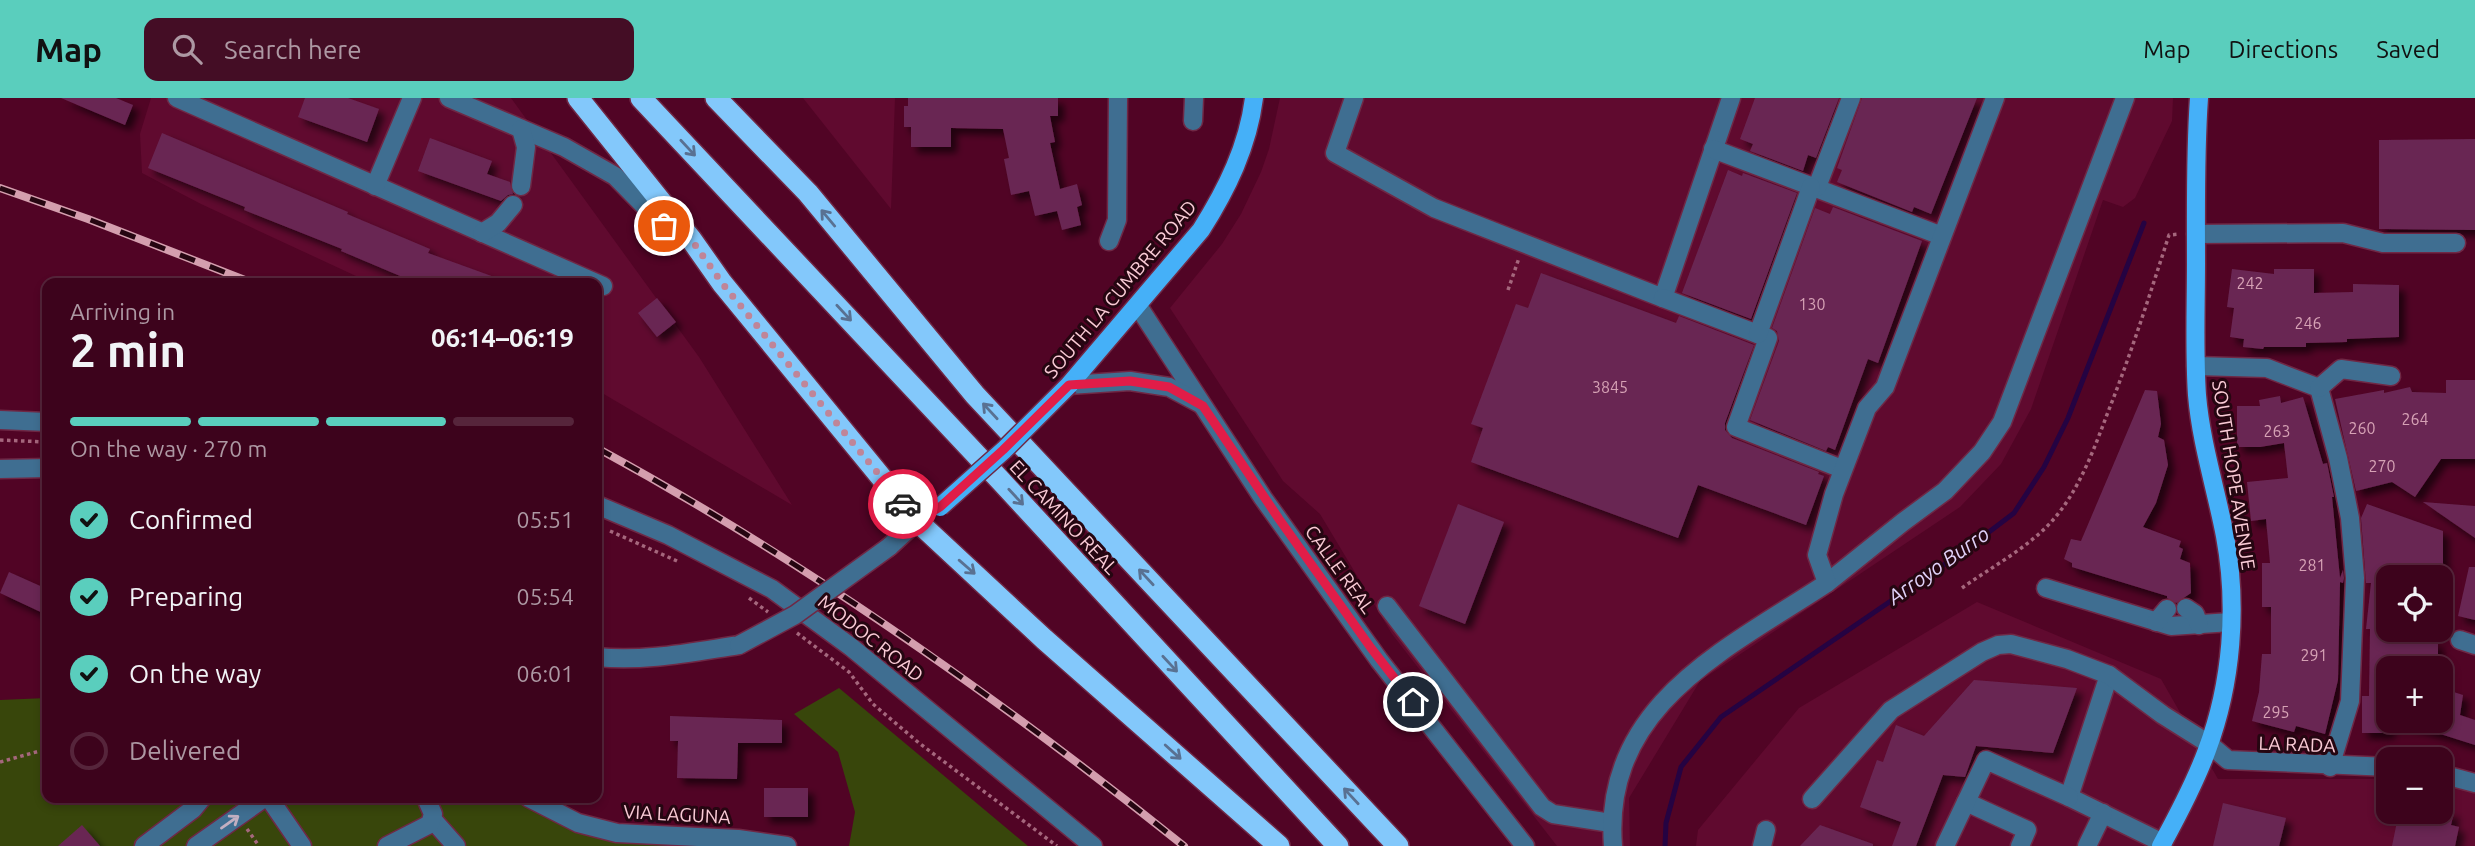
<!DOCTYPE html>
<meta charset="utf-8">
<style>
:root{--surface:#3d031c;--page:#440d25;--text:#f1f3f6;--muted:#ad98a3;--line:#56253b;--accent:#5acebd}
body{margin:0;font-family:Ubuntu,sans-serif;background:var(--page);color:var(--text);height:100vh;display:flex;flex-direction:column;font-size:26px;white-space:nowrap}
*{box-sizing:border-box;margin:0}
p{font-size:23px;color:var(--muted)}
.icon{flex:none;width:38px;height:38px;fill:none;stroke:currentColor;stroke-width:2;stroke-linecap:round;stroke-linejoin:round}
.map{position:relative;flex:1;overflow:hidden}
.panel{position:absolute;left:42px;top:180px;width:560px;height:525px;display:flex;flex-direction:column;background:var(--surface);border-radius:14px;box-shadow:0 4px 10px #0003,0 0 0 2px var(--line)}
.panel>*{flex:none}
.tools{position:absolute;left:2376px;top:467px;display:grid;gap:14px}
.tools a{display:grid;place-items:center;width:77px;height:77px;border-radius:14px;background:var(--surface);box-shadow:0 4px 10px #0003,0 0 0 2px var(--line);font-size:35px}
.pin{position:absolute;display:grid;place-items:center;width:60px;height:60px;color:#fff;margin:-30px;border:4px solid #fff;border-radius:50%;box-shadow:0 2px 7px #0007}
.courier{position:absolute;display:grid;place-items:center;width:70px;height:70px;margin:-35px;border:5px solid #e11d48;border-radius:50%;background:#fff;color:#222;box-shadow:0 2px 9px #0007}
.head em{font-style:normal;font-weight:700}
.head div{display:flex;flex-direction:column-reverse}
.head{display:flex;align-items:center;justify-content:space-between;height:119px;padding:0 28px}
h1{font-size:46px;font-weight:700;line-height:52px}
.bar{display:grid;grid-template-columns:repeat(4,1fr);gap:10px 7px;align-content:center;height:84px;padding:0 28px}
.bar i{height:9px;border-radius:5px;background:var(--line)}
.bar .active{background:var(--accent)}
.bar p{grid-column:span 4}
ol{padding:0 28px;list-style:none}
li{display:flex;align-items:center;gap:21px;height:77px}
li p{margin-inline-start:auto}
li .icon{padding:7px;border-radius:50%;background:var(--accent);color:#111;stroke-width:4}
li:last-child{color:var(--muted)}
li i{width:38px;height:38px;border:4px solid var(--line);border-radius:50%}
header{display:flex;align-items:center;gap:42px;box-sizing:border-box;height:98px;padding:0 35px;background:var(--accent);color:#111}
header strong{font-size:33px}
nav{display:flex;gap:38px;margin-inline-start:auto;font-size:24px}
.search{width:490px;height:63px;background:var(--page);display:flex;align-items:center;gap:18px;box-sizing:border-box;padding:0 24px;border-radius:14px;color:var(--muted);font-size:26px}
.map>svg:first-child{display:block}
</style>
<header>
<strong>Map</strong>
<div class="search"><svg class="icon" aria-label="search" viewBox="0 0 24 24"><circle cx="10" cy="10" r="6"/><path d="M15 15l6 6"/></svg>Search here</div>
<nav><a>Map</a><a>Directions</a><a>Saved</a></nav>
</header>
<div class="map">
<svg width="2475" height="748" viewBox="0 0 2475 748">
<defs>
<filter id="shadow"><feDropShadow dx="6" dy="6" stdDeviation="3.5" flood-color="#0009"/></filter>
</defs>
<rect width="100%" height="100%" fill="#510425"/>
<g fill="#600a2f">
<path d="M151,0H511L699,259L792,407L597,292V186L371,185L201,106L142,75L140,36Z"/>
<path d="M803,0H895L891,111Z"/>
<path d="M1280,0H2173L2172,23L2135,100L2123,109L2103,102L2031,311L2001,366L1960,409L1700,583L1629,700L1630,748H1557L1392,536L1320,416L1283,383L1170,210L1222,146L1241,116L1261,74L1269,51Z"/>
<path d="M1977,504L2161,581L2218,681H2389V714H2441V681H2475V748H1696L1698,732L1799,610Z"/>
</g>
<g fill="#38460b">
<path d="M839,590L1028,748H849L855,714L838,654L794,616Z"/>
<path d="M47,600V700H512L569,729L621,743L682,748H0V602Z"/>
</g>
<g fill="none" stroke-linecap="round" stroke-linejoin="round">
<path stroke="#250342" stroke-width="5" d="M1665,748L1666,725L1681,669L1721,619L1964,453L2014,415L2044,369L2068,320L2144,125"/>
</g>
<g fill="#692753" filter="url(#shadow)">
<path d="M61,0H116L133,7L125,27Z"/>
<path d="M305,0H348L379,11L367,44L298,19Z"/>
<path d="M908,0H1058V18H1050L1055,44L1050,45L1060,91L1077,86L1082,107L1077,109L1081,127L1062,132L1057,113L1035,118L1029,93L1011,97L1004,61L1009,60L1003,31L951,30V49H911V29H904V8H908Z"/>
<path d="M1755,0H1839L1816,60L1808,57L1803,73L1750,53L1753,46L1740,41Z"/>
<path d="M1862,0H1977L1931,116L1914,109L1912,114L1837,84L1842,72L1837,70Z"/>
<path d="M162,35L348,114L347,116L430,151L428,155L508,184V186H419L341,153L342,151L244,112L245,109L148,70Z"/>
<path d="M430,40L492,63L487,76L510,84L513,96L508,97L501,103L418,73Z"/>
<path d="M2475,41V132L2379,131V42Z"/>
<path d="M1728,72L1742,78L1743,75L1797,95L1751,221L1682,195Z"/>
<path d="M1833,109L1922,143L1878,265L1868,261L1835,352L1828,349L1826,353L1750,322L1779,243L1777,233L1772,230L1815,110L1830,116Z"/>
<path d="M2232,171L2274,176V171H2314V195L2353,194V186L2399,187V239L2347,241V244L2306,245V249H2264L2263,251L2243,249L2244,241L2230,239L2234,210L2227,209Z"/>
<path d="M1541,175L1676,225L1679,218L1754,247L1725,325V332L1732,340L1819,374L1818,376L1824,378L1806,427L1698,387L1678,440L1471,364L1483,330L1471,326L1516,206L1528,210Z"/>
<path d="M657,200L676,224L657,239L638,215Z"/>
<path d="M2446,282H2475V361H2441L2415,399L2392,384L2356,393L2335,301L2384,292V295L2410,289L2412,294L2446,295Z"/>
<path d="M2145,292L2157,293L2161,326L2158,339L2164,342L2168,367L2156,405L2143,429L2181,443L2179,449L2183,451L2180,461L2190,465L2191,495L2176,505L2167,500V498L2072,469V465L2064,461L2071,441L2081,443Z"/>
<path d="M2280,298L2281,305L2303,299L2323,366L2327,365L2334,399H2332L2340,480L2343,472L2344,480L2343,485L2340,484L2338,582L2325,636L2296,628L2294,634L2252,623L2259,594L2262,556H2271V509H2262V465H2270L2266,421L2251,423L2247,384L2288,380L2284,345L2260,349H2237V308H2260L2259,302Z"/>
<path d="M2423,404L2475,408V440Z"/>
<path d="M1458,406L1504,424L1465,526L1419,508Z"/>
<path d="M2367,406L2443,433V479L2389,480V532H2404L2403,543L2438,544V570H2389V635H2362V598H2369L2370,531H2366L2371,485H2366L2361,420Z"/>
<path d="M2469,469H2475V522L2458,518Z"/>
<path d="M9,474L47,491V517L0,495Z"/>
<path d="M1974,582L2077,590L2053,655L1976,648L1965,679L1943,677L1916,748H1892L1901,724L1860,709L1877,662L1883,664L1896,627L1924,638Z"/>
<path d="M2441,590L2463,597L2460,617L2475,622V647L2409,626V623H2441Z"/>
<path d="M670,618L782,622V645H738L737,681L677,680L678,643H670Z"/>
<rect x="764" y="690" width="44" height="29"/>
<path d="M2223,705L2286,720L2279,748H2213Z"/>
<path d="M2399,714L2426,719L2427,714H2454L2451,727L2459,729L2455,748H2392Z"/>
<path d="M82,727L100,748H58Z"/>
<path d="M1820,727L1873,746V748H1800Z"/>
</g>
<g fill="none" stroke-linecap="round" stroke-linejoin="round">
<g stroke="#6f2845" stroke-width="21">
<g id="minor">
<path d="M177,0L603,188"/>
<path d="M449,0L564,49L615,78L664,128L688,140"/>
<path d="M1354,0L1335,55L1434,110L1663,200L1731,0"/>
<path d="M1193,23L1194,0"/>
<path d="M521,31L526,49L521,88"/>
<path d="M1713,51L1942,138"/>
<path d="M375,88L412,0"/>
<path d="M1817,89L1851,0"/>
<path d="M482,135L498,125L513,107"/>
<path d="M2196,136L2343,135L2383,145H2456"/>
<path d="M1109,143L1117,122L1118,0"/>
<path d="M1663,200L1768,240L1736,329L1842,371"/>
<path d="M1138,208L1263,400L1379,562L1525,748"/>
<path d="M1758,236L1811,89"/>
<path d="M2196,268L2267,270L2319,290L2338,360L2350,420L2355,480L2350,603L2330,669"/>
<path d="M1069,287L1130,283L1169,289L1201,306"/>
<path d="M2319,290L2341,271L2391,278"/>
<path d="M0,322L47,324"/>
<path d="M0,371L47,370"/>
<path d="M597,407L668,437L772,491L851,549L1093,748"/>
<path d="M889,449L917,423"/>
<path d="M1827,485L1903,424L1945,393L1982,354L2002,324L2125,0"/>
<path d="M2046,490L2171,528L2231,524"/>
<path d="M1387,508L1542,709L1553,716L1611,725"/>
<path d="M2186,510L2195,516L2199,527"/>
<path d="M2156,524L2167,511"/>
<path d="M2460,542L2475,547"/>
<path d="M597,559C644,564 692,554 739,547"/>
<path d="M2109,577L2069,699L2163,745"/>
<path d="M2441,676L2475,685"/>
<path d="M269,700L302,748"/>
<path d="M529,700L578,725L617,735L738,741L787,748"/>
<path d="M1812,701L1891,612L1982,554L1998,547L2011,546L2067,561L2109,577L2163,617L2209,646L2228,662L2389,669"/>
<path d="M1966,704L2027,732L2020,748"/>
<path d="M433,722L456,748"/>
<path d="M144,748L193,711L202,700"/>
<path d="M196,748L264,700"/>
<path d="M387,748L430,726L433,716L426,700"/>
<path d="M1613,748C1602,607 1727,551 1827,485L1817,457L1834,396L1867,310L1885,289L1995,0"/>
<path d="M1762,748L1766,732"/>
<path d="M1945,748L1986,662L2069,699"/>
<path d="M2087,748L2103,715"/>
</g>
</g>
<g stroke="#6f2845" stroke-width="21">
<g id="major">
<path d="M1069,287L1201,132C1227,91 1248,48 1254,0"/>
<path d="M2161,748C2178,717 2195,685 2207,652C2232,585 2238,508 2225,438C2216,391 2201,345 2197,297C2194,253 2196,209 2196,165C2196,110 2195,55 2199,0"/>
</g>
</g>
<g stroke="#6f2845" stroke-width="24">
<g id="highway">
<path d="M578,0L691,141L722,185L917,423L1044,541L1279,748"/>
<path d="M641,0L1001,383L1338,748"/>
<path d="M716,0L808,95L975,297L1398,748"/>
</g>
</g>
<g stroke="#a5677d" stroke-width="3.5" stroke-dasharray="3.5 3.5" stroke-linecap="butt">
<path d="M1508,192L1519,160"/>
<path d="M0,342L47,344"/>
<path d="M610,433L677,463"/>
<path d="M1962,490C1990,470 2029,449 2052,423C2079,393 2094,351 2108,314C2131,256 2150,196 2169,137L2180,136"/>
<path d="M749,500L768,514"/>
<path d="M797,535L849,574L873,606L919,645L1057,748"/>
<path d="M0,664L47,651"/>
<path d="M247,731L259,748"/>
</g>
<use href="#minor" stroke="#3f6e91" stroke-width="18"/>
<use href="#major" stroke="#45b0f8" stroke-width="18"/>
<use href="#highway" stroke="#83c8fb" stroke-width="21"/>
<g stroke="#d49eae" stroke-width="8">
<g id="rail">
<path d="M0,90L88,121L255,186"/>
<path d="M597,350C805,463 999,600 1184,748"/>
</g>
</g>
<use href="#rail" stroke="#250611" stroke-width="5" stroke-dasharray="16" stroke-linecap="butt"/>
<g stroke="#6f2845" stroke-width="21" stroke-linecap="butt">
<path id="minor-bridge" d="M739,547L795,517L889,449"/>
</g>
<g stroke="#6f2845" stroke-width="21" stroke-linecap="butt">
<path id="major-bridge" d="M940,409L1004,352L1069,287"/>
</g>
<use href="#minor-bridge" stroke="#3f6e91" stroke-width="18"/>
<use href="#major-bridge" stroke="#45b0f8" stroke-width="18"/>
</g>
<defs><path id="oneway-shaft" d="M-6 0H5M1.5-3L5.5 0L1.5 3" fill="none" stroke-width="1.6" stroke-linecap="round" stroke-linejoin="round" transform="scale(1.75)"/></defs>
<g stroke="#597192">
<use href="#oneway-shaft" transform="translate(688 50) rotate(47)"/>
<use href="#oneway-shaft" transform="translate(828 120) rotate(-130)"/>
<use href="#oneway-shaft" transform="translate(844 215) rotate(47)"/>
<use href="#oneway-shaft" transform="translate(990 313) rotate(-133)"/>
<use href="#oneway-shaft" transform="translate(1016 399) rotate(47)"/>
<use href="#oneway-shaft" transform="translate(967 469) rotate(41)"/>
<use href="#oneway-shaft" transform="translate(1146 479) rotate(-133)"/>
<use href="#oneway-shaft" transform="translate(1170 566) rotate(47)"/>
<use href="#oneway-shaft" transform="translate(1173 654) rotate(42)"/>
<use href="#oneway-shaft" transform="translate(1351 698) rotate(-133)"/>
</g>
<use stroke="#c2afc1" href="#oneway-shaft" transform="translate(230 724) rotate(-35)"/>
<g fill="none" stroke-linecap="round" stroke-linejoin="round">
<path stroke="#bf8598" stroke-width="7" stroke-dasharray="0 12.6" d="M664,128L691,141L722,185L903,406"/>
<path stroke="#e11d48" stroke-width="9" d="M903,406L917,423L940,409L1003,352L1069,287L1130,283L1169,289L1203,308L1279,421L1371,550L1413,604"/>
</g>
<g text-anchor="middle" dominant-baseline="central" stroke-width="6" stroke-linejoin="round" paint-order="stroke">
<g font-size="16" fill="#d6a2b5">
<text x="2250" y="185">242</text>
<text x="1812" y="206">130</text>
<text x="2308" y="225">246</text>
<text x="1610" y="289">3845</text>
<text x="2415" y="321">264</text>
<text x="2362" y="330">260</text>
<text x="2277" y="333">263</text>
<text x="2382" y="368">270</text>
<text x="2312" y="467">281</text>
<text x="2314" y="557">291</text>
<text x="2276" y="614">295</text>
</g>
<g font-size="19" fill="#facbd6" stroke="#250611">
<text transform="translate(1120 191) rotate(-50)">SOUTH LA CUMBRE ROAD</text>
<text transform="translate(2234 377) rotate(81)">SOUTH HOPE AVENUE</text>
<text transform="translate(1064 419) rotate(47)">EL CAMINO REAL</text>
<text transform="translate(1340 471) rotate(54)">CALLE REAL</text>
<text transform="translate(871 540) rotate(38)">MODOC ROAD</text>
<text transform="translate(2297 646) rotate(2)">LA RADA</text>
<text transform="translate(677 716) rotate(3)">VIA LAGUNA</text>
</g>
<g font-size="21" font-style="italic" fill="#e0d1f8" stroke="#250611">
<text transform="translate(1938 467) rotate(-35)">Arroyo Burro</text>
</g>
</g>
</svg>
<div class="tools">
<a><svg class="icon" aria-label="locate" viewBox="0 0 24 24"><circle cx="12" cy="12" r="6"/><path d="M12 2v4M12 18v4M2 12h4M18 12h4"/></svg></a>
<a>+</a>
<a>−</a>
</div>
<div class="pin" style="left:664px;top:128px;background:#ea580c"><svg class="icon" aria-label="bag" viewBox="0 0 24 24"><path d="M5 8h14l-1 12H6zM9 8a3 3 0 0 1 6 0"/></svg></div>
<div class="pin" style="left:1413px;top:604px;background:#1f2937"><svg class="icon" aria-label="home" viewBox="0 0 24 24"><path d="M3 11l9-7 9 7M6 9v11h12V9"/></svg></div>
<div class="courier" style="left:903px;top:406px"><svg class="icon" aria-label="car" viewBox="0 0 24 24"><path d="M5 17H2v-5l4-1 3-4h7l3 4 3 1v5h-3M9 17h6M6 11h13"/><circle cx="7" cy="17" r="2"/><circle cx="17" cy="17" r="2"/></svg></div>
<section class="panel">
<div class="head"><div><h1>2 min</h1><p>Arriving in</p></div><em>06:14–06:19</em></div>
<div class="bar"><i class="active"></i><i class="active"></i><i class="active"></i><i></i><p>On the way · 270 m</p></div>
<ol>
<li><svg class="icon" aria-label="check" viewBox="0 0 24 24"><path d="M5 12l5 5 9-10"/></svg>Confirmed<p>05:51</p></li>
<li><svg class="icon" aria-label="check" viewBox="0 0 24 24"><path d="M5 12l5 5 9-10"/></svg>Preparing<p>05:54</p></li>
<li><svg class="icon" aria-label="check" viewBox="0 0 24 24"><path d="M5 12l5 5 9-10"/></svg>On the way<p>06:01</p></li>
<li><i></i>Delivered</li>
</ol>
</section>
</div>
